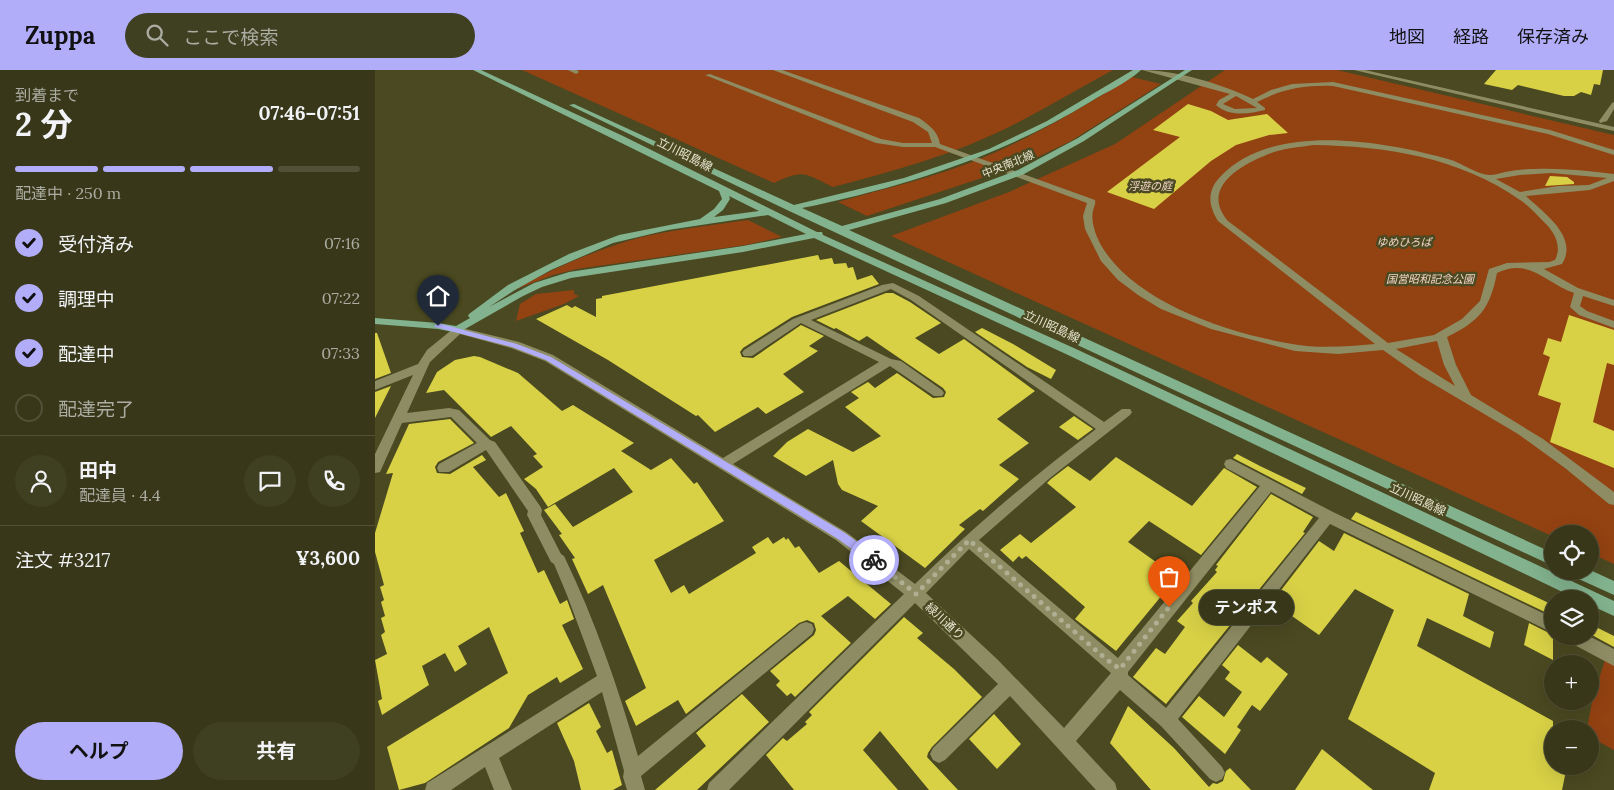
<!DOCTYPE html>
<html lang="ja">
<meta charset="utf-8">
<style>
:root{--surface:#383719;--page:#3f3f22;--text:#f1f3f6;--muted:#abaca2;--line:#525138;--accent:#b2adf9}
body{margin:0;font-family:Lora,"Noto Sans JP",serif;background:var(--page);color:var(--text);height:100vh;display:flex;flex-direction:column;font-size:19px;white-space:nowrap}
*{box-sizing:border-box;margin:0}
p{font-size:16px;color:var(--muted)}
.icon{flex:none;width:28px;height:28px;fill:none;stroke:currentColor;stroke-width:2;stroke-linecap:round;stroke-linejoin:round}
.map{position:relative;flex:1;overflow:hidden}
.sheet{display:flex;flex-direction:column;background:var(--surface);width:375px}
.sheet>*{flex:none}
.fabs{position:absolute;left:1169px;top:455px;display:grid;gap:10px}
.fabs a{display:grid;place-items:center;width:55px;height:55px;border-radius:50%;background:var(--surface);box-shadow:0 5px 20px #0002,0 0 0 1px var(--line);font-size:25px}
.pin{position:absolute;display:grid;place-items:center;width:42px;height:42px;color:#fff;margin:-51px -21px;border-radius:50% 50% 50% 0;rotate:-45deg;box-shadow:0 0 5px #0007}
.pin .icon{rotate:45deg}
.courier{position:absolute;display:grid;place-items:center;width:50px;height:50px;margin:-25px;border:4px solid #b2adf9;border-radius:50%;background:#fff;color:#222;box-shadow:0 1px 6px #0007}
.bubble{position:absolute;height:35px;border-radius:18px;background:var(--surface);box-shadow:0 5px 20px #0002,0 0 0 1px var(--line);font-size:16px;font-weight:700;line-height:35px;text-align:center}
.head em{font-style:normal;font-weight:700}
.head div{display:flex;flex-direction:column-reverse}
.head{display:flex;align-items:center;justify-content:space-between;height:85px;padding:0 15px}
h1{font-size:32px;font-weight:700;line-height:38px}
.bar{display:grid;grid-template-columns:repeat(4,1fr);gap:8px 5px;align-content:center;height:60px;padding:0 15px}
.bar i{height:6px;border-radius:4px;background:var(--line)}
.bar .current{background:var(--accent)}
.bar p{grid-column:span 4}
.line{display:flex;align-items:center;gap:12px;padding:0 15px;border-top:1px solid var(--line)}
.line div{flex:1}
.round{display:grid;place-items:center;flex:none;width:52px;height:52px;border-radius:26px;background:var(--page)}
ol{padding:0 15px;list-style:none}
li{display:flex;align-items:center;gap:15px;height:55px}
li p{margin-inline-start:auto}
li .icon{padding:5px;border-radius:50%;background:var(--accent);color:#111;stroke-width:4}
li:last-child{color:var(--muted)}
li i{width:28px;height:28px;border:2px solid var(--line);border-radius:50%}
.action{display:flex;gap:10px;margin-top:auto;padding:10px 15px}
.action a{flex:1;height:58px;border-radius:30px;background:var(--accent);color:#111;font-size:20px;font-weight:700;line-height:58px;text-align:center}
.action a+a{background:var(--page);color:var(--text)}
header{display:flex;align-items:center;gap:30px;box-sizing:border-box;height:70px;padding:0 25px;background:var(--accent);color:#111}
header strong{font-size:24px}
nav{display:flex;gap:28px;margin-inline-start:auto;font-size:18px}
.search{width:350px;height:45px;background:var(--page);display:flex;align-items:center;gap:12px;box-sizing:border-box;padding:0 18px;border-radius:28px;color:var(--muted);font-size:19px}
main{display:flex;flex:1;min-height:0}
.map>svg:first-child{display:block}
</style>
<header>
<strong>Zuppa</strong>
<div class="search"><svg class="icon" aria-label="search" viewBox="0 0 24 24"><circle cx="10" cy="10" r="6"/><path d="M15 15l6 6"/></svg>ここで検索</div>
<nav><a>地図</a><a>経路</a><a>保存済み</a></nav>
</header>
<main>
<section class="sheet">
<div class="head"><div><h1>2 分</h1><p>到着まで</p></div><em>07:46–07:51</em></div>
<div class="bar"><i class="current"></i><i class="current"></i><i class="current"></i><i></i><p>配達中 · 250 m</p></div>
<ol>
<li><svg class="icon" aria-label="check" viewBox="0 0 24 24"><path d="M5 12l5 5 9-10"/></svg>受付済み<p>07:16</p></li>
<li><svg class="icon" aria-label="check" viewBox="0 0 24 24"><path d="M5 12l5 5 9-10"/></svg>調理中<p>07:22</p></li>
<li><svg class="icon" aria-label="check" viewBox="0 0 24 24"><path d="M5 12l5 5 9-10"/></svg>配達中<p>07:33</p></li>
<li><i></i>配達完了</li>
</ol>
<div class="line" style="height:90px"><a class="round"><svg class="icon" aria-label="person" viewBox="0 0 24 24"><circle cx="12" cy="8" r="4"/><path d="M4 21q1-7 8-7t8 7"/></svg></a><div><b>田中</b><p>配達員 · 4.4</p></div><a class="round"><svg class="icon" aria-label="chat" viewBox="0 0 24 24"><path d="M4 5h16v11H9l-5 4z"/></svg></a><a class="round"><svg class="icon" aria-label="phone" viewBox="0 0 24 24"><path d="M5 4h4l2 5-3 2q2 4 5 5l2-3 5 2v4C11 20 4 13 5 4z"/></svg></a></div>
<div class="line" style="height:65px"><div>注文 #3217</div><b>¥3,600</b></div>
<div class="action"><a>ヘルプ</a><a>共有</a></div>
</section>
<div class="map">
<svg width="1239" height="720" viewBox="0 0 1239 720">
<rect width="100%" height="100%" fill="#4a4921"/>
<g fill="#934212">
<path d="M147,0H738C704,18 672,38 638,55C581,84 519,101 458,117C428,103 430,99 399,113Z"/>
<path d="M850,0H962L1239,65V494L1215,483V464H1178L1177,466L516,166L634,122L740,74Z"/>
<path d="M757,7L786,14L696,71L646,95L492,146L463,132C515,117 570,105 619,83C667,62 712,34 757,7Z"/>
<path d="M373,150L407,167L371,175L202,199L178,205L139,220C179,198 222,179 267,167C301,159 338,155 373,150Z"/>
<path d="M199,220V224L204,226L189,234L141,251L145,234L161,224Z"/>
<path d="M1230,590L1239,595V680L1215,667V659H1212L1218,627Z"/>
</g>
<g fill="#d8d146">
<path d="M1121,0H1228L1225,15L1219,14L1216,25L1206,22L1199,26H1189L1143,15L1137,20L1109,14Z"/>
<path d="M813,34L836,41L853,50L892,44L913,63L894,65L861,75L836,91L779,139L732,122L805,67L778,60Z"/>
<path d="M1175,106L1192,107L1199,112V114L1170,116Z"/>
<path d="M443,185L445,190L457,188L459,194L471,193L473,198L478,197L482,210L497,205L504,214L417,247L368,278L365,282L367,287L378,288L426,255L449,266L434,276L443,281L408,304L429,322L391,344L383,337L340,362L323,345L321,346L233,290L161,249L192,235L197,238L200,236L221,247V229L227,228V226Z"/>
<path d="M511,223H518L535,232L566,253L540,268L564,284L589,269L660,321L622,349L654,373L624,395L644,409L608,441L605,439L584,455L590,459L550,498L486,451L503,436L467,420L463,414L458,390L431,406L398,386L412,372L433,359L478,382L506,366L470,337L484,328L476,322L493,312L500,318L522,303L558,328L569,327L571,322L568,318L492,266L484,271L461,258L459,259L441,250Z"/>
<path d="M1194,245L1239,260V295L1232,293L1218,352L1239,361V398L1175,372L1186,333L1163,325L1175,287L1168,284L1173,268L1186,272Z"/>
<path d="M607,258L638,274L681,300L676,309L652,297L600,262Z"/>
<path d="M0,263H2L16,303L0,309Z"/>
<path d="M99,286L105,287L143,303L187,341L198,335L259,373L246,381L276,400L296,388L319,414L322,412L349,451L279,490L296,523L309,515L314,524L381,483L377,477L393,467L398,474L409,467L411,470L413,468L420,478L424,476L444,503L464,491L516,534L500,549L473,526L446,546L476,573L420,627L416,623L412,626L401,615L405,611L395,601L439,565L441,560L439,553L432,550L424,553L311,644L303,630L261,656L250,631L271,618L228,515L213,524L197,489L200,488L184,465L187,464L169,440L180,434L198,457L258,422L239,398L173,437L161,419L149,409L168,397L158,386L162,384L136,356L116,367L69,320L51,323L62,302L80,290Z"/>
<path d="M16,316L0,348V322Z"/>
<path d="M699,346L718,359L703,370L684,357Z"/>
<path d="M75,349L99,373L63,392L60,397L62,403L75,404L107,385L111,390L98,397L124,427L131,423L149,461L145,463L163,503L169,500L185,534L192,530L199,549L187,555L208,599L185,613L182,607L153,625L134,658L50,713L24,720L12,677L133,603L114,557L83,576L92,594L80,602L70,583L47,596L54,615L7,645L3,631L7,629L0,590L12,584L6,565L10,562L6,548L10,546L6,532L9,530L5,517L9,515L0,482V463L18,403L11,404L34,354Z"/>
<path d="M862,384L885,396L931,418L927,424L858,388Z"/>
<path d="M741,387L817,436L849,398L882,417L826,485L774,451L753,472L802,507L741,581L700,549L710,537L651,486L647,489L644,486L638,492L625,480L645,464L656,473L701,437L672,413L676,409L693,396L715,411Z"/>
<path d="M896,424L938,447L928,462L930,463L791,634L758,607L781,578L790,584L810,557L802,551L818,533L816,531L842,502L840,500L843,496L841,495Z"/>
<path d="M981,442L1178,535V546L976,449Z"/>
<path d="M969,463L1094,524L1088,546L1119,562L1115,578L1052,548L1042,576L1178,651V696H1192L1187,720H1054L1060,703L973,649L1019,540L980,519L944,565L897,532L944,471L959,481Z"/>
<path d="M529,547L548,563L542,568L579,599L607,627L557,677L553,683L552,687L583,720H554L505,661L488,680L523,720H419L391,685L408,668L412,671L432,654L430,652L437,645L434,642Z"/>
<path d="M1154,553L1178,565V590L1149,575Z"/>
<path d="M1215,554L1239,566V577L1215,564Z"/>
<path d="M863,575L886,593L892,587L913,604L885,641L877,635L862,657L866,660L850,684L807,647L824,626L849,647L867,622L850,609L855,602L847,595Z"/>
<path d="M367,624L394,652L322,720H280L331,676L321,663Z"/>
<path d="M214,633L226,657L221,661L232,683L237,680L247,715L238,720H206L199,691L182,653Z"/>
<path d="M753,636L799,678L834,717L838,713L842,714L848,711L851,701L855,698L876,720H776L735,673Z"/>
<path d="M619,644L646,674L622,699L594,669Z"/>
<path d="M947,679L998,720H920Z"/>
</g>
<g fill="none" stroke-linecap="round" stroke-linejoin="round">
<g fill="#8d8c63" fill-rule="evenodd">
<path d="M193,0H202L204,2L201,4Z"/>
<path d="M398,0H407L544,48C554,55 563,61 565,74L720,130C721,134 719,136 718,141C716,149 719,159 722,167C751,233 865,268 932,276C954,278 978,276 1000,274L843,151C833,135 832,121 845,107C897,51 1008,71 1073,89C1085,92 1103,105 1115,105C1120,105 1125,103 1130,102C1140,100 1150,99 1160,99C1186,98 1213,101 1239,104V111L1215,120L1151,126C1169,143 1204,167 1187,194L1169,199L1203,218L1239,230V236L1208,226L1205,236L1212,241L1239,251V258L1204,245L1195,237L1199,223C1171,213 1154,187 1122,203C1115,238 1105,251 1072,267L1081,295L1096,325L1168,369L1239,422V435L1234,434L1190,398L1143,364L1045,306L1008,280L963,284L920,281L836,259L786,239L763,225L743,210L726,191L710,159L708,146L712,133L560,77H528L501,73L330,5L335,4L506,69L528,73H557L553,62L538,52ZM938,75C1010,76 1084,87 1145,130C1153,135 1160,143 1167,150C1178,160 1188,175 1180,190L1174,192L1132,193L1114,199L1105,231L1087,249L1059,265L1013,273L853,151C823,116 871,92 899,82C911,78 926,77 938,75ZM1176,103L1232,108L1214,115L1183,116L1145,122L1121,109L1145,105ZM1062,271L1069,295L1080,316L1021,279Z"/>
<path d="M767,0C801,0 847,14 878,29L896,20L917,14L958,12L1175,60L1239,80V85L1173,64L958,16C930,15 907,19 882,32L890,38V40C874,44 854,47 841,35L844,30L855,24ZM861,26L882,38L860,39L848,34Z"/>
<path d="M979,0H990L1239,57V61Z"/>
<path d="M1239,32V39L1232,51L1225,53L1224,51L1237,33Z"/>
<path d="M518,213L544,226L729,352L747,339H755L757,342L755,345L675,408L604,470L743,588L885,416L851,398L849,394L851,390L856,389L958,442L1178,548V563L955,454L803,649L847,697L850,703L847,709L841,712L835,709L786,656L745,620L701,671L740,713L742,720H721L635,626L570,690L564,693L558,690L555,684L558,678L623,614L540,533L354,720H332L334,713L529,524L461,470L170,291L136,278L85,264L55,292L32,343L74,338L84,340L115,370L120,372L165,436L167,440L166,445L186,484L189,486C220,550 243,617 263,686L425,554L431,552L437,554L439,559L437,564L266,706L270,720H252L248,707L249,701L227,622L124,688L137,720H119L110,697L76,720H50L52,713L222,606L192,525L179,494L176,492L152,445L153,441L111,380L74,402H64L62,398L64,394L102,373L76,347L27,353L5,402L0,403V384L38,305L0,320V311L43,294L52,280L79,258L83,257L144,272L178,285L348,388L504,292L426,253L377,286H369L367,283L369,280L418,249L507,215ZM516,219L536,230L721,359C657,407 597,458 540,514L471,462L358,394L515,296L559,326H567L569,323L567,320L526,291L516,289L436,250ZM896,422L944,448L791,638L753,605V602ZM594,479L736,603L689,658L622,589L551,523Z"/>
<path d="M1190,566H1214L1239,579V596L1192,571Z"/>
</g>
<g fill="#82b28e" fill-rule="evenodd">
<path d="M98,0H106L248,66L442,162H447L448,165L701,279L1239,531V546L1215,535V529H1202L693,285L439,168L368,182L196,208L167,217L148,226L83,263L63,259L0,254V248L63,253L81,256L95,248L93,246L94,244L133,215L194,184L244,165L325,149L339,139L347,129L344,121ZM354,126L384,141L339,147L348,140L355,129ZM393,145L431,164L368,176L194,202L159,213L114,237L140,220L176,200L238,173L293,160Z"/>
<path d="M758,0H766C752,13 731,22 715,32C626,86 529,117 427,138L467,156L565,129L643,100L703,68L810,0H817L709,71L649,104L571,133L474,160L1178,483V496L412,140L194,35L199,34L419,135L529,108L614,79L672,51Z"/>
<path d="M1215,500L1239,511V525L1197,506L1195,501Z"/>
</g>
</g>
<path fill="#b2adf9" d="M63,253L142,274L176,287L470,463L503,487V493H496L463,469L171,290L137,277L60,257L59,256Z"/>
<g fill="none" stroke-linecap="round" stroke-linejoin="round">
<path stroke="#afaf93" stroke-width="5" stroke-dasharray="0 9" d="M499,490L541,524L594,470L731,589L745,599L794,537"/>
</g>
<g text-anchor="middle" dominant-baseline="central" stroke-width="5" stroke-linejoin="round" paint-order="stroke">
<g font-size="11" fill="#e6e6d0" stroke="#4a4921">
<text transform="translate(633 94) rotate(-22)">中央南北線</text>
</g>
<g font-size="11" font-style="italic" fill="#f2d5c8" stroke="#4a4921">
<text x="775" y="116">浮遊の庭</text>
<text x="1029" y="172">ゆめひろば</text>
<text x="1055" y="209">国営昭和記念公園</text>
</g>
<g font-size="12" fill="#e6e6d0" stroke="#4a4921">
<text transform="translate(310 84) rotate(27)">立川昭島線</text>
<text transform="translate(677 256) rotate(25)">立川昭島線</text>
<text transform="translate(1043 429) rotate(25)">立川昭島線</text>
<text transform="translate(570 551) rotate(43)">緑川通り</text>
</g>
</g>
</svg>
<div class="fabs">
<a><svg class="icon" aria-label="locate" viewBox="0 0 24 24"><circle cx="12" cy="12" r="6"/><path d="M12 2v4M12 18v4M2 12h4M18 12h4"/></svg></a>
<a><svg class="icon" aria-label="layers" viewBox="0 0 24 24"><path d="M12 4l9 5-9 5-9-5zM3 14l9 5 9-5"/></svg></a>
<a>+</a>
<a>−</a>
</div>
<div class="pin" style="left:794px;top:537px;background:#ea580c"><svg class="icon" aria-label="bag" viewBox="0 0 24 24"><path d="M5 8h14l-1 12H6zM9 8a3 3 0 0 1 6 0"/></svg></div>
<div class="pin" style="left:63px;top:256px;background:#1f2937"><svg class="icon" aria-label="home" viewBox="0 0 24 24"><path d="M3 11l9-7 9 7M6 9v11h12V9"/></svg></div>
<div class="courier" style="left:499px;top:490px"><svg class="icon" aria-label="bike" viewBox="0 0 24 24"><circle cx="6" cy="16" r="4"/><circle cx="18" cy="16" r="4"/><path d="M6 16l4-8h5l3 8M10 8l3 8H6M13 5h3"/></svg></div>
<div class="bubble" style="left:824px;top:520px;width:95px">テンポス</div>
</div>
</main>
